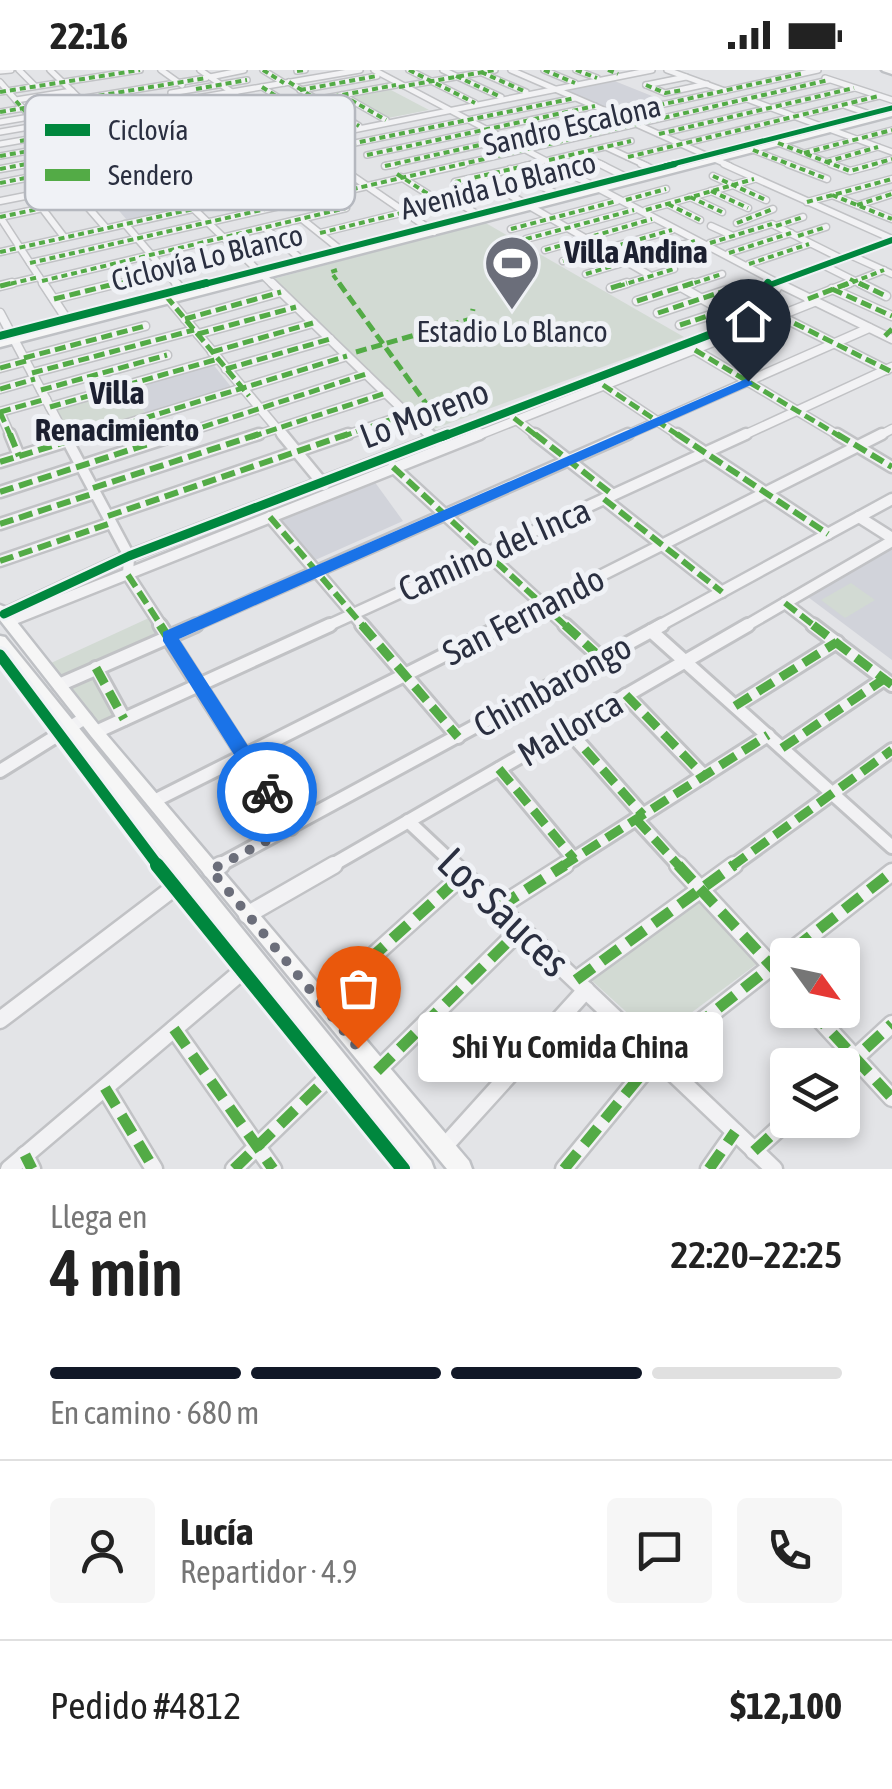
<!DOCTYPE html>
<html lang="es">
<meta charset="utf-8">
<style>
:root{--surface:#fff;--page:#f6f6f6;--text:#222;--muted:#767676;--line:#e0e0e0;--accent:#111827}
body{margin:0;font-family:"Asap Condensed",sans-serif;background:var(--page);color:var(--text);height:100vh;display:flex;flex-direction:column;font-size:38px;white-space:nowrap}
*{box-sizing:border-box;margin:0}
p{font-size:32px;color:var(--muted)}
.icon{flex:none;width:55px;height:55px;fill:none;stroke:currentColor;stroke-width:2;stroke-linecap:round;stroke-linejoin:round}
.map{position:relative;height:1099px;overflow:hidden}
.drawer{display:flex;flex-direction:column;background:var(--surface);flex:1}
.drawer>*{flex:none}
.needle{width:65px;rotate:123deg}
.controls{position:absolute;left:770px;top:868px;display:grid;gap:20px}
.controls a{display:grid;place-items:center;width:90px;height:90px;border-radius:10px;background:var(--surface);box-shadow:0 5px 15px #0003;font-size:50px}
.pin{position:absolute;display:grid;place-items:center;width:85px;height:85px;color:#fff;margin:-102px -42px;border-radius:50% 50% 50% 0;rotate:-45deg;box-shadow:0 0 10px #0007}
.pin .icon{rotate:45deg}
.courier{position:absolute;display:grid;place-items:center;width:100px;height:100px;margin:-50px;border:8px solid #1a73e8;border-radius:50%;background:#fff;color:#222;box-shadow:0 2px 12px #0007}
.bubble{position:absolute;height:70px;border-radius:10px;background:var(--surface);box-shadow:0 5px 15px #0003;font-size:32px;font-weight:600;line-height:70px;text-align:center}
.headline em{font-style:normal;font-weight:600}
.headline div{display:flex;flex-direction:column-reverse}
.headline{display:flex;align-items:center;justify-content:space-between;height:170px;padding:0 50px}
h1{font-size:65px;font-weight:600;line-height:75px}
.bar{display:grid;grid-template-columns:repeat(4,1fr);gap:15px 10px;align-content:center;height:120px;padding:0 50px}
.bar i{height:12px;border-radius:8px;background:var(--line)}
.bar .active{background:var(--accent)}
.bar p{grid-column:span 4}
.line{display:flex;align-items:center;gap:25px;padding:0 50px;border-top:2px solid var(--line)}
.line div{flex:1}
.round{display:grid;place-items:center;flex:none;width:105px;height:105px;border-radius:10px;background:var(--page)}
.status{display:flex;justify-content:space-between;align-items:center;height:70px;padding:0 50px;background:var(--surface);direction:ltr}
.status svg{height:28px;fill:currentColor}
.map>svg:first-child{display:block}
</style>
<div class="status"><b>22:16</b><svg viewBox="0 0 49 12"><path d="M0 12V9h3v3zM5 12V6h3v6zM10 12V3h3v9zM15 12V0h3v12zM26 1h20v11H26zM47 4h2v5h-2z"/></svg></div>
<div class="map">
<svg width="892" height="1099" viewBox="0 0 892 1099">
<rect width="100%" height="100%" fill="#e3e4e7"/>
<g fill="#d1d3da">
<path d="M612,10L667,32L615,43L562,20Z"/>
<path d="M164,115L186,137L127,150L107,127Z"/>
<path d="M212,293L232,318L146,344L128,317Z"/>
<path d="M374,411L403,451L313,491L278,449Z"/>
<path d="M890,477L892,479V590L808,527Z"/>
</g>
<g fill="#d2dad3">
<path d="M391,20L429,40L388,48L352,27Z"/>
<path d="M484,152L684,267L431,360L273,209Z"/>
<path d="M128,317L146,344L70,367L55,338Z"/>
<path d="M851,513L875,530L845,548L821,530Z"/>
<path d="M151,547L162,563L93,595L118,648L98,656L51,593Z"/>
<path d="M695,824L758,893L656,969L589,908Z"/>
</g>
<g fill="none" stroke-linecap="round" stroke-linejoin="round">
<g stroke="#c1c2c5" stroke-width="8">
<g id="minor-far5">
<path d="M19,0L35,16"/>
<path d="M50,0L150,96"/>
<path d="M161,0L182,15"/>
<path d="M200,0L339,96"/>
<path d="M263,0L284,13"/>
<path d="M374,0L556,96"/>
<path d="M409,0L475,33"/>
<path d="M443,0L501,27"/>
<path d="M511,0L613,44"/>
<path d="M544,0L575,13"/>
<path d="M576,0L597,8"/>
<path d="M667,0L725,21"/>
<path d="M0,1L11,0"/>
<path d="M297,1L305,0"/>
<path d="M480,2L526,22"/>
<path d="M210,7L244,0"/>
<path d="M825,8L892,30"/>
<path d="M0,12L40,58"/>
<path d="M289,12L359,56"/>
<path d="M646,15L665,23L707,14"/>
<path d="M646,15L686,7"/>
<path d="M405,16L495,0"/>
<path d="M262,17L331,61"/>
<path d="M300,20L377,6"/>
<path d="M0,22L140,0"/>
<path d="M171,23L247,10"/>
<path d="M342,25L386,50"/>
<path d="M199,28L262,75"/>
<path d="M747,29L892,82"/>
<path d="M16,30L72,21"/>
<path d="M846,36L873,45"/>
<path d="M0,42L206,8"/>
<path d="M0,52L88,37"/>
<path d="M195,52L396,15"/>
<path d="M634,53L730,96"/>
<path d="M0,62L360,0"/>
<path d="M659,64L854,18"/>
<path d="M778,73L837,96"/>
<path d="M0,74L182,42"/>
<path d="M350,74L575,28"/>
<path d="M606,77L647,96"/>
<path d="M753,80L794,96"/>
<path d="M579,83L605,96"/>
<path d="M804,83L892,60"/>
<path d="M367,85L595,36"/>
<path d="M0,86L193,51"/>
<path d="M628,87L879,26"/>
<path d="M549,90L631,71"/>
<path d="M826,92L878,77"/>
<path d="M15,96L205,60"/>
<path d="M86,96L218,70"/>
<path d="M174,96L652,0"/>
<path d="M244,96L313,82"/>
<path d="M315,96L329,93"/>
<path d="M385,96L818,0"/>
<path d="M453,96L829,10"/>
<path d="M524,96L542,92"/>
<path d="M867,96L892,89"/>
</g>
</g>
<g stroke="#c1c2c5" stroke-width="9">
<g id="minor-far4">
<path d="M147,94L274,216"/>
<path d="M335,94L434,162"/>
<path d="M552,94L778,213"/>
<path d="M600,94L628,108"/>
<path d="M641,94L657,101"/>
<path d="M724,94L892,169"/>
<path d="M788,94L827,109"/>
<path d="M831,94L850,101L876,94"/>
<path d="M385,96L396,94"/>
<path d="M0,99L28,94"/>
<path d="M510,99L560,126"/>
<path d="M713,106L766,130"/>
<path d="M401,107L442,133"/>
<path d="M479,107L651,206"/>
<path d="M167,112L257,94"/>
<path d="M455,112L535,94"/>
<path d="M0,113L98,94"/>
<path d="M711,121L748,138"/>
<path d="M180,125L326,94"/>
<path d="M832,125L892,149"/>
<path d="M690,127L722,142"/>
<path d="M80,128L106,158"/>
<path d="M454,130L480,146"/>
<path d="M626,130L666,119"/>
<path d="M0,131L186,94"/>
<path d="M807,132L892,109"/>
<path d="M668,134L700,150"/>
<path d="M858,135L892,124"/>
<path d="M42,138L64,167"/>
<path d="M646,140L754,109"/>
<path d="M0,147L124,121L115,108"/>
<path d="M0,147L45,216"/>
<path d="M302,149L342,181"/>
<path d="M737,153L773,139"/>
<path d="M125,154L178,216"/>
<path d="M711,156L733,166"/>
<path d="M776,156L803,147"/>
<path d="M265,158L303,191"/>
<path d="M511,159L617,131"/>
<path d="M320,163L499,119"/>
<path d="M798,166L826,157"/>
<path d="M526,169L634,140"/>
<path d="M710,173L772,154L840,188"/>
<path d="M545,180L652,149"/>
<path d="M0,182L346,105"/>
<path d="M729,183L791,163"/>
<path d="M850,185L892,204"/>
<path d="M563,191L672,160"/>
<path d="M30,193L464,94"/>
<path d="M749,194L809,174"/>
<path d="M825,196L865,216"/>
<path d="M586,204L695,171"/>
<path d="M42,211L346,138"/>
<path d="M775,212L783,216"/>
<path d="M1,216L39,207"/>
<path d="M108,216L240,183"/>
<path d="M619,216L674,199"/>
<path d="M685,216L722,204"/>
<path d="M767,216L892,170"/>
<path d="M779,216L781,212"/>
<path d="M843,216L884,200"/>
</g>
</g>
<g stroke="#c1c2c5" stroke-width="11">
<g id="minor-far3">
<path d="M43,213L68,251"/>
<path d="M176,213L183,222"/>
<path d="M272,213L431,367"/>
<path d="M778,213L892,269"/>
<path d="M860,213L886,226"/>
<path d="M0,216L12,213"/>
<path d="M681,217L743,252L760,245L780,213"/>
<path d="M611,218L627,213"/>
<path d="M832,219L892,246"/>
<path d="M166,226L284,367"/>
<path d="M54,229L118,213"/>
<path d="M808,229L849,213"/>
<path d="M637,231L693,213"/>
<path d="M0,243L66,367"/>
<path d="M658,243L742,215"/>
<path d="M780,246L887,300"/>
<path d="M185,249L281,222"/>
<path d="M680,255L723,241"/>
<path d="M198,264L296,237"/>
<path d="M695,280L841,367"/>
<path d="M212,282L313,253"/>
<path d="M24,288L145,256"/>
<path d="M0,298L26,291"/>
<path d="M226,299L330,269"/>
<path d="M32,303L194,260"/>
<path d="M603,315L681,367"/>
<path d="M0,319L35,309"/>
<path d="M41,320L167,285"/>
<path d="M50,337L218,289"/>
<path d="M0,342L11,367"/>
<path d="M0,342L46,329"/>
<path d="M514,348L538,367"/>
<path d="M83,367L347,286"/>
<path d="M172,367L366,304"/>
<path d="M251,367L386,323"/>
<path d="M341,367L407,344"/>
<path d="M442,367L740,253L768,213"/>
<path d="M474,367L814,232"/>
<path d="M622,367L869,258"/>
<path d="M740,367L892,297"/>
<path d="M877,367L892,359"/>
</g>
</g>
<g stroke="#c1c2c5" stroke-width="15">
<g id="minor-far2">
<path d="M10,364L19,386"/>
<path d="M64,364L129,486L128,505L162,557"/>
<path d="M282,364L324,415"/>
<path d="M429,364L436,371"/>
<path d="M535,364L613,425"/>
<path d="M677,364L828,464"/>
<path d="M837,364L892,397"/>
<path d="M0,392L91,364"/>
<path d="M393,397L567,557"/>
<path d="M93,418L259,364"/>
<path d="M0,422L179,364"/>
<path d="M604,429L722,522"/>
<path d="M108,446L348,364"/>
<path d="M270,447L364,557"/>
<path d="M859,447L892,468"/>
<path d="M0,454L95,423"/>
<path d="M0,491L111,453"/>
<path d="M785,533L816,557"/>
<path d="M4,544L129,486L448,364"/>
<path d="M9,551L480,364"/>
<path d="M190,557L628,364"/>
<path d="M325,557L746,364"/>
<path d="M499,557L882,364"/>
<path d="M657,557L892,429"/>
<path d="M744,557L892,471"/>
</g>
</g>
<g stroke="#c1c2c5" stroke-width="18">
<g id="minor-far1">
<path d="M160,555L291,758"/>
<path d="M362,555L458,667"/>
<path d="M565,555L601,588"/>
<path d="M813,555L892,615"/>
<path d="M651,561L892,777"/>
<path d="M96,598L124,649"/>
<path d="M59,615L196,555"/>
<path d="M626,625L704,706"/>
<path d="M735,636L837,572"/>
<path d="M567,659L643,745"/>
<path d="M96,662L330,555"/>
<path d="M782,678L884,609"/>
<path d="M499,699L574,789"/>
<path d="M0,701L85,648"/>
<path d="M154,731L504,555"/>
<path d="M636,749L680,797"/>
<path d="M408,751L457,797"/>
<path d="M216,797L662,555"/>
<path d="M329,797L748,555"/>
<path d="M561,797L768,665"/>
<path d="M731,797L892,680"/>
</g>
</g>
<g stroke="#c1c2c5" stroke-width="21">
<g id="minor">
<path d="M454,795L774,1099"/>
<path d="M678,795L788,914"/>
<path d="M211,800L221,795"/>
<path d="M499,837L565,795"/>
<path d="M247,845L334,795"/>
<path d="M576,910L734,795"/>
<path d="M321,933L464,804"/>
<path d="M811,940L892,1028"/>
<path d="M0,950L188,807"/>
<path d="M174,959L273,1099"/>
<path d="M842,1000L892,954"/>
<path d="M377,1001L521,859"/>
<path d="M105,1018L154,1099"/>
<path d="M443,1078L586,920"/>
<path d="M754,1081L788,1050"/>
<path d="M25,1085L32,1099"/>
<path d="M9,1099L254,891"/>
<path d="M234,1099L339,997"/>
<path d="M564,1099L656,987L892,802"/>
<path d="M709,1099L735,1062"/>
</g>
</g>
<g stroke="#bfc1c5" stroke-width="5">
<g id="major">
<path d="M882,0H892V4L883,1Z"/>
<path d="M892,42V46L0,277V271Z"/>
<path d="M0,535L5,537L101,658L469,1091L472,1099H447L91,666L0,550Z"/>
<path d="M0,566L5,567L431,1091L434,1099H409L0,581Z"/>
</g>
</g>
<use href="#minor-far5" stroke="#f2f2f4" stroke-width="5"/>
<use href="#minor-far4" stroke="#f2f2f4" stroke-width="6"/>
<use href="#minor-far3" stroke="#f2f2f4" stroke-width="8"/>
<use href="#minor-far2" stroke="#f2f2f4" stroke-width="10"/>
<use href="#minor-far1" stroke="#f2f2f4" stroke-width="12"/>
<use href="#minor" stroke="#f2f2f4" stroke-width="16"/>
<use href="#major" fill="#f6f6f6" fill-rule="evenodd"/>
<g stroke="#53ab46" stroke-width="4" stroke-dasharray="6 4" stroke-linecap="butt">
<path d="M263,0L284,13"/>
<path d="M409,0L475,33"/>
<path d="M544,0L575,13"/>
<path d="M576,0L597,8"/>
<path d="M608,0L618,4"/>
<path d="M297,1L305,0"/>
<path d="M481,2L526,22"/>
<path d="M456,6L501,27"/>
<path d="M289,12L359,56"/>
<path d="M646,15L665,23L683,20"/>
<path d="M262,17L331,61"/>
<path d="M399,17L495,0"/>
<path d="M196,19L247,10"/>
<path d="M300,20L377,6"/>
<path d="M0,22L140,0"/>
<path d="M342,25L386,50"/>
<path d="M199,28L262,75"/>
<path d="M16,31L86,110"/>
<path d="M0,42L206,8"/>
<path d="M195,52L396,15"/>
<path d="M659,64L854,18"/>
<path d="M20,71L182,42"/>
<path d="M778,73L850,101L892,89"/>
<path d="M350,74L575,28"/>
<path d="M753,80L827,109"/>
<path d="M804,83L892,60"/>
<path d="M367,85L595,36"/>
<path d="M0,86L41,79"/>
<path d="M628,87L879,26"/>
<path d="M549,90L631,71"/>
<path d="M826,92L878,77"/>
<path d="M385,96L804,3"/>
<path d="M0,99L181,65"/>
<path d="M397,104L442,133"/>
<path d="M713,106L766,130"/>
<path d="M167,112L313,82"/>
<path d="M455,112L542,92"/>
<path d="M0,113L218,70"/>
<path d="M711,121L748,138"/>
<path d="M180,125L329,93"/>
<path d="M832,125L892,149"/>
<path d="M690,127L722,142"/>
<path d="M626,130L666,119"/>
<path d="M807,132L892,109"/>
<path d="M668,134L700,150"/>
<path d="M857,135L892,124"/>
<path d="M646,140L754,109"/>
<path d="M0,147L124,121L115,108"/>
<path d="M737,153L773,139"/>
<path d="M776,156L803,147"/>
<path d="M511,159L617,131"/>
<path d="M320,163L499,119"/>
<path d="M798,166L826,157"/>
<path d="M526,169L634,140"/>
<path d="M710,173L772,154"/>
<path d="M545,180L652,149"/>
<path d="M0,182L346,105"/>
<path d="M729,183L791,163"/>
<path d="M563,191L672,160"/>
<path d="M30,193L829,10"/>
<path d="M749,194L809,174"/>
<path d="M337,200L331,202L341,216"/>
<path d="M586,204L695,171"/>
<path d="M850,209L864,216"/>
<path d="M42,211L346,138"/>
<path d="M1,216L39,207"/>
<path d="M108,216L240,183"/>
<path d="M619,216L674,199"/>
<path d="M685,216L722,204"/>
<path d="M843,216L884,200"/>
</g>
<g stroke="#53ab46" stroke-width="5" stroke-dasharray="11 5" stroke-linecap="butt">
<path d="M339,213L438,350L421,356"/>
<path d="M859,213L886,226"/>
<path d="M0,216L12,213"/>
<path d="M611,218L627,213"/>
<path d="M832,219L892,246"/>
<path d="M166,226L249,326"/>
<path d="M54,229L118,213"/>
<path d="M808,229L849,213"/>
<path d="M637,231L693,213"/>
<path d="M658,243L742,215"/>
<path d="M780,246L892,302"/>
<path d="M185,249L281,222"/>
<path d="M680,255L723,241"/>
<path d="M198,264L296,237"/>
<path d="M885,266L892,259"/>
<path d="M695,280L841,367"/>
<path d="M212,282L313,253"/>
<path d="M356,282L471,249L473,239"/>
<path d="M24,288L145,256"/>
<path d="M0,298L26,291"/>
<path d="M226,299L330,269"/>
<path d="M32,303L194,260"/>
<path d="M603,315L681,367"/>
<path d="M0,319L35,309"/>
<path d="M41,320L167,285"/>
<path d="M50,337L218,289"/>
<path d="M0,342L11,367"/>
<path d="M0,342L46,329"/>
<path d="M514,348L538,367"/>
<path d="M83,367L347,286"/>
<path d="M172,367L366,304"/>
<path d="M251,367L386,323"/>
<path d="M341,367L407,344"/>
</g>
<g stroke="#53ab46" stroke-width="6" stroke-dasharray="14 6" stroke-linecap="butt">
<path d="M10,364L19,386"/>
<path d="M535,364L613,425"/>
<path d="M677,364L828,464"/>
<path d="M837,364L892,397"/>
<path d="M0,392L91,364"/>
<path d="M393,397L567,557"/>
<path d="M93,418L259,364"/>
<path d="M0,422L179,364"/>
<path d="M604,429L722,522"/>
<path d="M108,446L348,364"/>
<path d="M270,447L364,557"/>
<path d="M0,454L95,423"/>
<path d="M0,491L111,453"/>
<path d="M128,505L162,557"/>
<path d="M785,533L816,557"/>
</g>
<g stroke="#53ab46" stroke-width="9" stroke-dasharray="18 9" stroke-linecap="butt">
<path d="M160,555L291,758"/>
<path d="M362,555L458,667"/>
<path d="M565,555L601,588"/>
<path d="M813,555L892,615"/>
<path d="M96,598L124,649"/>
<path d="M626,625L704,706"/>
<path d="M735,636L837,572"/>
<path d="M567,659L643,745"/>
<path d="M782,678L884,609"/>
<path d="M499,699L574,789"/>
<path d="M636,749L680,797"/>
<path d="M561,797L768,665"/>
<path d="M731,797L892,680"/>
</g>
<g stroke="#53ab46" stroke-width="11" stroke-dasharray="21 11" stroke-linecap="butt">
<path d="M678,795L788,914"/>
<path d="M499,837L565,795"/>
<path d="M576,910L734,795"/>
<path d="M321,933L464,804"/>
<path d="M811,940L892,1028"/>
<path d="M174,959L273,1099"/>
<path d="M842,1000L892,954"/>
<path d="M377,1001L521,859"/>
<path d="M105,1018L154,1099"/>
<path d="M754,1081L788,1050"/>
<path d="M25,1085L32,1099"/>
<path d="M234,1099L335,1001"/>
<path d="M564,1099L656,987L892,802"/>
<path d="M709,1099L735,1062"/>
</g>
<g stroke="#f0f2f6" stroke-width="8">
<path id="cycleway-far5" d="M665,96L892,38"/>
</g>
<g stroke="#f0f2f6" stroke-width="10">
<g id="cycleway-far4">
<path d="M197,216L675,94"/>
<path d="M767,216L892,170"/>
</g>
</g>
<g stroke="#f0f2f6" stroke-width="12">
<g id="cycleway-far3">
<path d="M0,266L206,213"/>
<path d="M442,367L740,253L768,213"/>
</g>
</g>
<g stroke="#f0f2f6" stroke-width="14">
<path id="cycleway-far2" d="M4,544L129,486L448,364"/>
</g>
<g stroke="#f0f2f6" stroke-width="18">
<path id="cycleway-far1" d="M0,585L159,797"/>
</g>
<g stroke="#f0f2f6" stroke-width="20">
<path id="cycleway" d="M157,795L403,1099"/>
</g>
<use href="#cycleway-far5" stroke="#00873e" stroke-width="5"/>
<use href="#cycleway-far4" stroke="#00873e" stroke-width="6"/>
<use href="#cycleway-far3" stroke="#00873e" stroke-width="8"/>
<use href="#cycleway-far2" stroke="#00873e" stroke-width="9"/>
<use href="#cycleway-far1" stroke="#00873e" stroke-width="11"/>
<use href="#cycleway" stroke="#00873e" stroke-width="14"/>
</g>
<path fill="#1a73e8" d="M748,308L753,314L179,569L274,716V728H261L163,571V562Z"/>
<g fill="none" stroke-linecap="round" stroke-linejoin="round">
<path stroke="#6b6e7a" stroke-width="10" stroke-dasharray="0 18" d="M267,722L291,758L211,800L358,978"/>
</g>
<defs>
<g id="stadium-pin" transform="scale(2.875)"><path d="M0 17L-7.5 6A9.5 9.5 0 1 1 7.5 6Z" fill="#6b6e7a" stroke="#f0f2f6"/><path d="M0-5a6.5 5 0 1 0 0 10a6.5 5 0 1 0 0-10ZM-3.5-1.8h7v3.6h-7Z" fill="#fff"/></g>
</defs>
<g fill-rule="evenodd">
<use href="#stadium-pin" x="512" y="193"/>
</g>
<g text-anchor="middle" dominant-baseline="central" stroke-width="10" stroke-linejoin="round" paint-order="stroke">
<g font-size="30" fill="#2a2f40" stroke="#f0f2f6">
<text transform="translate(572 55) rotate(-13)">Sandro Escalona</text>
<text transform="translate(498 115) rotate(-14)">Avenida Lo Blanco</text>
<text transform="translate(207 187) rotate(-14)">Ciclovía Lo Blanco</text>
</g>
<g font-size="30" fill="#2a2f40" stroke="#f0f2f6">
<text x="512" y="261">Estadio Lo Blanco</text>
</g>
<g font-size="32" font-weight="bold" fill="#1c2030" stroke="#f0f2f6">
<text x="636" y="181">Villa Andina</text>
<text x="117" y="322">Villa<tspan x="117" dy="37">Renacimiento</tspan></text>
</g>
<g font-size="35" fill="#2a2f40" stroke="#f0f2f6">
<text transform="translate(424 343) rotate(-21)">Lo Moreno</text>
<text transform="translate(494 479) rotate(-24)">Camino del Inca</text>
<text transform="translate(523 545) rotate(-27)">San Fernando</text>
<text transform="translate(552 615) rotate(-29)">Chimbarongo</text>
<text transform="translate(570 658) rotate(-30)">Mallorca</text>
</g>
<g font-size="42" fill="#2a2f40" stroke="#f0f2f6">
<text transform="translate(504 842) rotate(44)">Los Sauces</text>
</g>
</g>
<rect x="25" y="25" width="330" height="115" rx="15" fill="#f0f2f6" stroke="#b5b8bf" stroke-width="2.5"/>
<rect x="45" y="54" width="45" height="12" fill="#00873e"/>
<rect x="45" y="99" width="45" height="12" fill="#53ab46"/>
<g font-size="28" fill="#2a2f40">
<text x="108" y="70">Ciclovía</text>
<text x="108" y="115">Sendero</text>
</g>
</svg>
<div class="controls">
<a><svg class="needle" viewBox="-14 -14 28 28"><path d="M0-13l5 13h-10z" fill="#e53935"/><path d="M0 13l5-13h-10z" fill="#767676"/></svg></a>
<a><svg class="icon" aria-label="layers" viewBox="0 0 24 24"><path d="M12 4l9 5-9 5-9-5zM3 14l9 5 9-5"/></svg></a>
</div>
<div class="pin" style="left:358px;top:978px;background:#ea580c"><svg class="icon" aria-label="bag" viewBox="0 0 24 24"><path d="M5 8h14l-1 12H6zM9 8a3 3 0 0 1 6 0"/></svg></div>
<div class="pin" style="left:748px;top:311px;background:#1f2937"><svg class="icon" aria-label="home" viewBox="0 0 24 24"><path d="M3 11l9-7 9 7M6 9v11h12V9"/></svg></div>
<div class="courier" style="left:267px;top:722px"><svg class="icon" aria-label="bike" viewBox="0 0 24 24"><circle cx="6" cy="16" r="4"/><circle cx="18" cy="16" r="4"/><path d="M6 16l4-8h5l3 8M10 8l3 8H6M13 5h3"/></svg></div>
<div class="bubble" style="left:418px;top:942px;width:305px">Shi Yu Comida China</div>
</div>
<section class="drawer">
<div class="headline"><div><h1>4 min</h1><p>Llega en</p></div><em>22:20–22:25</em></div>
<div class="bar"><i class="active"></i><i class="active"></i><i class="active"></i><i></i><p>En camino · 680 m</p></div>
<div class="line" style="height:180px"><a class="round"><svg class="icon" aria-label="person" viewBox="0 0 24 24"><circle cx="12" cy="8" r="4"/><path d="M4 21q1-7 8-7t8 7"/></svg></a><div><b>Lucía</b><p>Repartidor · 4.9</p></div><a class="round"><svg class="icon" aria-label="chat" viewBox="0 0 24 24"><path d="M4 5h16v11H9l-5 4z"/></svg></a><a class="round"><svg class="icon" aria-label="phone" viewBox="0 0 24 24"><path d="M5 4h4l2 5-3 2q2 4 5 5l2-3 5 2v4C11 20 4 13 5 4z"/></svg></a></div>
<div class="line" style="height:130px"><div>Pedido #4812</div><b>$12,100</b></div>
</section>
